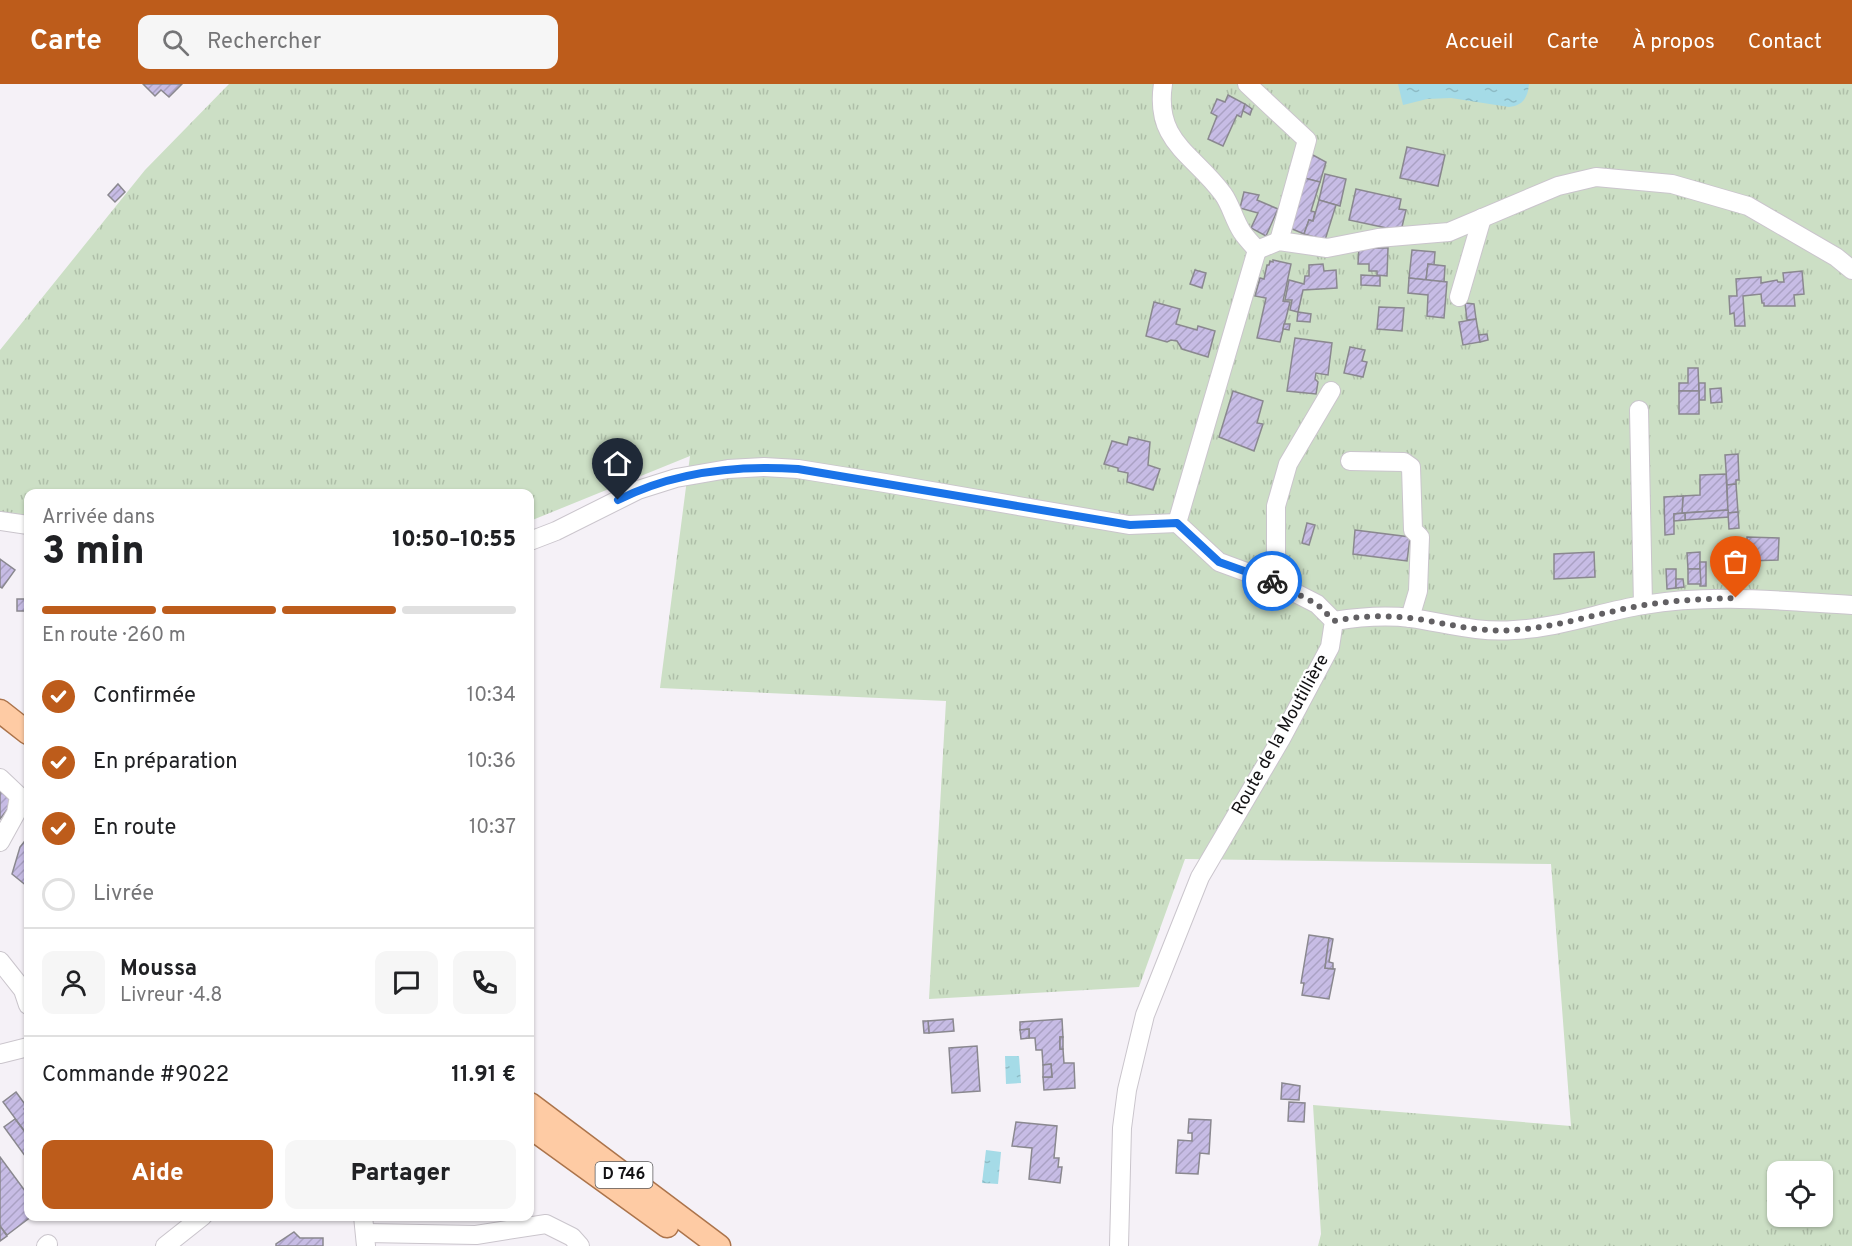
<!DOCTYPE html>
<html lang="fr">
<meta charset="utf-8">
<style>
:root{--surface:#fff;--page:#f6f6f6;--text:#202124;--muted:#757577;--line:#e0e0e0;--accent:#bd5c1b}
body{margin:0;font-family:Overpass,sans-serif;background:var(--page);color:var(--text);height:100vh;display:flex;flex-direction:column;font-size:22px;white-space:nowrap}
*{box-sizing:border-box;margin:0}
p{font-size:20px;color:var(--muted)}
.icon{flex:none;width:33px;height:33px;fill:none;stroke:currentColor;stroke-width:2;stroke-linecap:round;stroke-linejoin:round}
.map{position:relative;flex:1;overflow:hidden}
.details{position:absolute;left:24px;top:405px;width:510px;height:732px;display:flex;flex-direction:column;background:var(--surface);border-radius:12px;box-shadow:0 2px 4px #0004}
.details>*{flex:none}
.controls{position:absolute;left:1767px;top:1077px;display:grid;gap:12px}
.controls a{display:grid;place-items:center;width:66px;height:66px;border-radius:12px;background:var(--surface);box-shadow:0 2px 4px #0004;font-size:30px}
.pin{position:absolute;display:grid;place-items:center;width:51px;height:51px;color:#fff;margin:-62px -26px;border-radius:50% 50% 50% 0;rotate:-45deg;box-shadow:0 0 6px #0007}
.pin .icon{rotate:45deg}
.courier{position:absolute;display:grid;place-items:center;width:60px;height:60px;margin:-30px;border:4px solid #1a73e8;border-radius:50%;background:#fff;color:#222;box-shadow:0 2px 8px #0007}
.overview em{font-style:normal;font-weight:800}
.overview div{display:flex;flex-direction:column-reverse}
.overview{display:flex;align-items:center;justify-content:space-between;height:102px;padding:0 18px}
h1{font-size:39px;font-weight:800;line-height:45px}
.bar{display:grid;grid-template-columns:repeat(4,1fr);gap:9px 6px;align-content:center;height:72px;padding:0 18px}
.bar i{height:8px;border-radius:4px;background:var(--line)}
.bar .current{background:var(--accent)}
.bar p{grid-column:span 4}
.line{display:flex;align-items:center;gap:15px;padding:0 18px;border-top:2px solid var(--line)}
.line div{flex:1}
.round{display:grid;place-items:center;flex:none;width:63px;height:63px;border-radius:12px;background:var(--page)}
ol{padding:0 18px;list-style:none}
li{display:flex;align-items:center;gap:18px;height:66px}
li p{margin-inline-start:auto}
li .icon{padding:6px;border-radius:50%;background:var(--accent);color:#fff;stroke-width:4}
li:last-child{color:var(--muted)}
li i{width:33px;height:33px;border:3px solid var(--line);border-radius:50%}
.button{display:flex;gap:12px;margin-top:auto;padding:12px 18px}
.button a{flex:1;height:69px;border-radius:12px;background:var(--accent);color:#fff;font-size:24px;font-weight:800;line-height:69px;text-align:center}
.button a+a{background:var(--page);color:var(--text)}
header{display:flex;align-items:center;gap:36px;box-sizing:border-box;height:84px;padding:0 30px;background:var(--accent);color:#fff}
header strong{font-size:28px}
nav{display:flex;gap:33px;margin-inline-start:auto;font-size:21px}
.search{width:420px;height:54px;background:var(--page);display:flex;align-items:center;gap:15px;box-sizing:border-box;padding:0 21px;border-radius:12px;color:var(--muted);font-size:22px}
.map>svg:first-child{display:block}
</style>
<header>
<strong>Carte</strong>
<div class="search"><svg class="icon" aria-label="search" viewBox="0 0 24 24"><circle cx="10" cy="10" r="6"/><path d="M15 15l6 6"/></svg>Rechercher</div>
<nav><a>Accueil</a><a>Carte</a><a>À propos</a><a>Contact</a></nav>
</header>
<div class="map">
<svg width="1852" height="1162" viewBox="0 0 1852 1162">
<defs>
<pattern id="grass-tufts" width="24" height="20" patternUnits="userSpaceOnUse" patternTransform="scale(1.5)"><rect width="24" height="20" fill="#ccdfc5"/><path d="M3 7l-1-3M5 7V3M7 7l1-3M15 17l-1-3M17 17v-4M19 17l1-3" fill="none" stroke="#aebea8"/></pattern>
<pattern id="water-ripples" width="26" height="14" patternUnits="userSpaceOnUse" patternTransform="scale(1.5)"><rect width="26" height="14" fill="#a5dbe7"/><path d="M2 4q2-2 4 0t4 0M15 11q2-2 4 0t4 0" fill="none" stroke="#8dbbc5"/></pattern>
<pattern id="building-hatch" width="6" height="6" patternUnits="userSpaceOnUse" patternTransform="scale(1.5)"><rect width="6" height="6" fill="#c7bce5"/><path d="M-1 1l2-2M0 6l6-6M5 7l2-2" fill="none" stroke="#aaa1c4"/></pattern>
</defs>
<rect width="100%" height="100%" fill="#f5f1f7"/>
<path fill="url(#grass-tufts)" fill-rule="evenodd" d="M229,0H1852V1162H1318L1321,1150L1313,1021L1571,1042L1551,780L1185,775L1139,903L929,915L946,617L660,604L690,372L530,437V410H28V435L0,430V266L145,86ZM1778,1088H1822V1132H1778Z"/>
<g fill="url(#water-ripples)">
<path d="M1398,0H1529C1528,14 1522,22 1509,23L1451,14L1427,15L1403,21Z"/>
<path d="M1005,972H1019L1021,999L1006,1000Z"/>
<path d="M986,1066L1001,1068L998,1100L982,1099Z"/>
</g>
<g fill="url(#building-hatch)" stroke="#8a888f" stroke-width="1.5">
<path d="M143,0H182L169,13L161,6L155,12Z"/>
<path d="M1228,11L1245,20L1241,33L1237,31L1223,62L1208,55L1217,32L1211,29L1217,15L1225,18Z"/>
<path d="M1245,20L1252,25L1250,31L1243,27Z"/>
<path d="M1407,63L1445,71L1438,102L1400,94Z"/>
<path d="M1311,70L1326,78L1320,98L1304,94Z"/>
<path d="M1325,90L1346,95L1340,122L1319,116Z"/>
<path d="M1304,94L1320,98L1311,127L1315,128L1313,137L1309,136L1304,150L1290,144Z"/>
<path d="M118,100L125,108L115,118L108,111Z"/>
<path d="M1356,105L1401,115L1399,125L1406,126L1401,147L1349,136Z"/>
<path d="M1244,108L1259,111L1257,116L1278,125L1266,152L1251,144L1258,129L1240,124Z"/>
<path d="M1319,116L1336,121L1325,156L1304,150L1309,136L1313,137Z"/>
<path d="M1359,164H1388L1387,192L1377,191V187H1369V180H1358Z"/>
<path d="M1412,166L1435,168L1434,181L1428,180L1426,196L1409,194Z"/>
<path d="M1273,176L1291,180L1283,217L1290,218L1280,258L1257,254L1266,214L1255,212L1260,194L1264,195L1267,181H1269L1270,177L1273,178Z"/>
<path d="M1323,180L1324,187L1336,186L1337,204L1303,206L1298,228L1290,226L1292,216H1285L1289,196L1304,200L1305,192H1309V181Z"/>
<path d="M1428,180L1445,182L1444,198L1426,196Z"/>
<path d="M1195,186L1206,189L1202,204L1190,200Z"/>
<path d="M1802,187L1804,210L1794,211L1795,222H1764V219H1762L1761,210L1743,212L1745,242H1735L1734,229L1730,230L1729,212H1737L1736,195L1761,193V199L1777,196L1778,198H1784L1783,189Z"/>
<path d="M1361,191L1380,192V202L1361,201Z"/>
<path d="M1409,194L1447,198L1444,234L1427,232L1428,211L1408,209Z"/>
<path d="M1154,218L1180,225L1176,240L1197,246L1198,242L1215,247L1208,273L1182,265L1177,257L1171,256L1167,258L1146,252Z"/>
<path d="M1465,219L1474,220L1476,235L1467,236Z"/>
<path d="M1379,223L1404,224L1402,247L1377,245Z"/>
<path d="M1298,228L1311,230L1310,238L1297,237Z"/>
<path d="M1476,235L1480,258L1463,261L1459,238Z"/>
<path d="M1284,240H1290L1289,246L1283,245Z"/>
<path d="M1487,250L1488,256L1480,258L1479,251Z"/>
<path d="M1295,254L1332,259L1328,291L1316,289L1315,295L1318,298L1316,310L1287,307Z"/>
<path d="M1350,263L1365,266L1362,277L1367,278L1363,293L1344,289Z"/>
<path d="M1688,284H1698L1699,307H1679V299H1688Z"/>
<rect x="1699" y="299" width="6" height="17"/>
<path d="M1721,304L1722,318L1711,319L1710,305Z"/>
<path d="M1233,307L1263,317L1257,339L1263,340L1254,367L1219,353Z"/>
<rect x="1679" y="307" width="20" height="23"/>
<path d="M1129,353L1150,358L1148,381L1160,385L1153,406L1127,398L1128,389L1118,387V384L1104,380L1112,357L1127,361Z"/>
<path d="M1738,370L1739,396H1736V400L1727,401L1725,371Z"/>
<path d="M1726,390L1728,426L1682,429L1683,412L1700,411V391Z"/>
<path d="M1736,400L1738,428L1728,429L1727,401Z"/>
<path d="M1683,412L1682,429L1674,430V450L1665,451L1664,413Z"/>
<path d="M1728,426L1729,433L1685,436V429Z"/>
<path d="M1738,428L1739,444L1729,445L1728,429Z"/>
<path d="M1685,429V436L1674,437V430Z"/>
<path d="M1307,439L1315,441L1309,461L1302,459Z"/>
<path d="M1355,446L1410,453L1407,477L1353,470Z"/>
<path d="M1747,453L1779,454L1778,476L1747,477Z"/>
<path d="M1594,468L1595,493L1554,495V470Z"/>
<path d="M1700,468V485H1688L1687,469Z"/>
<path d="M0,475L15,486L2,504L0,503Z"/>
<rect x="1700" y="478" width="6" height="24"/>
<path d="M1666,485H1676V504L1667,505Z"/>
<path d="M1688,485H1700L1701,500H1688Z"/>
<path d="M1676,495H1683L1684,503L1676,504Z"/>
<rect x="17" y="515" width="11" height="12"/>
<path d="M0,707L13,718L0,735Z"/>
<path d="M28,753V803L12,790L20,763Z"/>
<path d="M1309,851L1329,854L1325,884L1335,885L1329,915L1302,911L1304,899H1301Z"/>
<path d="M1329,854L1333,855L1329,878L1333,879V885L1325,884Z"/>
<path d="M953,935L954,947L929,949L928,937Z"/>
<path d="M1062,935L1063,953H1060V965H1063L1064,979H1074L1075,1004L1044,1006L1043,993H1052L1051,980L1043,981L1042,966H1036L1035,954H1029V945L1020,946V938Z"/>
<path d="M923,937H928L929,949H924Z"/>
<path d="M1029,945V954L1021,955L1020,946Z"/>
<rect x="1060" y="953" width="3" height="12"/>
<path d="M977,962L980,1007L952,1009L949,964Z"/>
<path d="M1051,980L1052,993H1043V981Z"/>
<path d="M1282,999L1300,1002L1299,1016L1281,1015Z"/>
<path d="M16,1008L27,1023L24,1025L28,1031V1052L3,1018Z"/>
<path d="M1289,1018L1305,1019L1304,1038L1288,1037Z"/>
<path d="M15,1035L28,1052V1076L4,1043Z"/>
<path d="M1189,1035L1211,1036L1209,1070L1200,1069L1198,1090L1176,1089L1178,1056L1192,1057V1049H1188Z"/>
<path d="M1016,1038L1057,1042L1054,1074H1059L1058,1083H1062L1060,1099L1029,1095L1032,1064L1012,1062Z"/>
<path d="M0,1073L28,1111V1132H32L7,1151L0,1142Z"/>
<path d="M0,1142L7,1152L0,1157Z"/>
<path d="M294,1148L300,1154H323V1162H276V1160Z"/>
</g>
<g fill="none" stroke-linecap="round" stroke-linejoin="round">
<g stroke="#cac5cc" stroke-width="20">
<g id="minor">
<path d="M1247,0L1307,56L1279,157"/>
<path d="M1257,166L1279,157L1327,164L1378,154L1449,148L1558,102L1596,93L1672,100L1748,122L1836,173L1852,186"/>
<path d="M1459,213L1482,134"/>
<path d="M1639,326L1643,521"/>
<path d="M1350,377L1404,378L1411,383L1413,446L1420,453L1418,507L1410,534"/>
<path d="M0,437L28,441"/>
<path d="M530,457L556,447L638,406L676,394L728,385L764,383L798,385L885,399L1129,441L1177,439"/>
<path d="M1276,499V422L1288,380L1331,307"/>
<path d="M1334,537C1359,533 1385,531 1411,534C1446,539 1477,549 1514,546C1559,544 1600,528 1643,521C1713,509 1782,517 1852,521"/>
<path d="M0,694L19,712L16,729L0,758"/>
<path d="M0,877L23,906L28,921"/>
<path d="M0,970L28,963"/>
<path d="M363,1132L366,1162"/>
<path d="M366,1149L476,1151L546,1140L572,1153L580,1162"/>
<path d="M46,1162L48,1160"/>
<path d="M165,1162L203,1132"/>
<path d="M1119,1162L1122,1044L1127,1006L1145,931L1200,793L1281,655L1330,563L1334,537L1317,520L1276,499L1219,478L1177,439L1257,166C1252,160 1246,154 1242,148C1234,136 1231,121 1223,110C1194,70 1154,58 1163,0"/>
</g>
</g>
<g stroke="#ac744b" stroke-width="25">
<g id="major">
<path d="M0,627L28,649"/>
<path d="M530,1020L719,1162"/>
<path d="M530,1043L667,1142"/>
</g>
</g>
<use href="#minor" stroke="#fff" stroke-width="18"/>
<use href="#major" stroke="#fecba4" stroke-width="22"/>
</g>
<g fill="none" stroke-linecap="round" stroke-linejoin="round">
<path stroke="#626063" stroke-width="6" stroke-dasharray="0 10.8" d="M1272,497L1317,520L1334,537C1359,532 1385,531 1411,534C1446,539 1479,549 1515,546C1560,543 1601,528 1645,521C1675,516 1706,515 1736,514"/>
<path stroke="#1a73e8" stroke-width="8" d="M618,416C673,388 736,381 798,385L1130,441L1177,439L1219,478L1272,497"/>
</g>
<g text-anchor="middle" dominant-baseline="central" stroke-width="4.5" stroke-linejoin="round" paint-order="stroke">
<rect fill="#fff" stroke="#5a595a" stroke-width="1.5" x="595.5" y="1078" width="57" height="26" rx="4.5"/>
<g font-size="16" font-weight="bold" fill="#131214">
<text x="624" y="1091">D 746</text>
</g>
<g font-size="18" fill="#131214" stroke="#fff">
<text transform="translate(1281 651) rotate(-61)">Route de la Moutillière</text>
</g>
</g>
</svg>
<div class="controls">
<a><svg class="icon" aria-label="locate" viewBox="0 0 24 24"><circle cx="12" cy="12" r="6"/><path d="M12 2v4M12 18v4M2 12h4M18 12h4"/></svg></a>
</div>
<div class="pin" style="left:1736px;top:514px;background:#ea580c"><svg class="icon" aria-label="bag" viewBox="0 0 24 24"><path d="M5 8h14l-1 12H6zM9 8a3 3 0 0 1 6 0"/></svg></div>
<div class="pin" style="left:618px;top:416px;background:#1f2937"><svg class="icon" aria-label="home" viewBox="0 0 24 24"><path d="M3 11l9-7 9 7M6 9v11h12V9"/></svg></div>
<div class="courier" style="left:1272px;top:497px"><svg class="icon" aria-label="bike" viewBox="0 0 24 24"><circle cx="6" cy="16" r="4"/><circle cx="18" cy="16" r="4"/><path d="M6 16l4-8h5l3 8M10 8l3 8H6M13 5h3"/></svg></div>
<section class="details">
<div class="overview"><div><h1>3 min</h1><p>Arrivée dans</p></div><em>10:50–10:55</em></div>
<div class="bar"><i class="current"></i><i class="current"></i><i class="current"></i><i></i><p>En route · 260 m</p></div>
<ol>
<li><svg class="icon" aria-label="check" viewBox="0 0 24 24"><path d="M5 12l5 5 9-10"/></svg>Confirmée<p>10:34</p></li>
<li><svg class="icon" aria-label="check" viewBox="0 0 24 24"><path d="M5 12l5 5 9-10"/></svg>En préparation<p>10:36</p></li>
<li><svg class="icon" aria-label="check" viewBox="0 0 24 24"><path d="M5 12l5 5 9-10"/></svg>En route<p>10:37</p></li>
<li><i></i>Livrée</li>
</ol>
<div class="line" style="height:108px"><a class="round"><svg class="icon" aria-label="person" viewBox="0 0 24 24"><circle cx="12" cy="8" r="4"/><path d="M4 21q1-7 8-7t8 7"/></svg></a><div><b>Moussa</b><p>Livreur · 4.8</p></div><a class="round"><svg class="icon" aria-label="chat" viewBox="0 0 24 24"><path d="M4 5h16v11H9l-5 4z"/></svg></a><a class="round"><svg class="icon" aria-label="phone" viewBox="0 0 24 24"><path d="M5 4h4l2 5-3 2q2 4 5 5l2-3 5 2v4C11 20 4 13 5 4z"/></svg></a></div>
<div class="line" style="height:78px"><div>Commande #9022</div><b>11.91 €</b></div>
<div class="button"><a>Aide</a><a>Partager</a></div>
</section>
</div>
